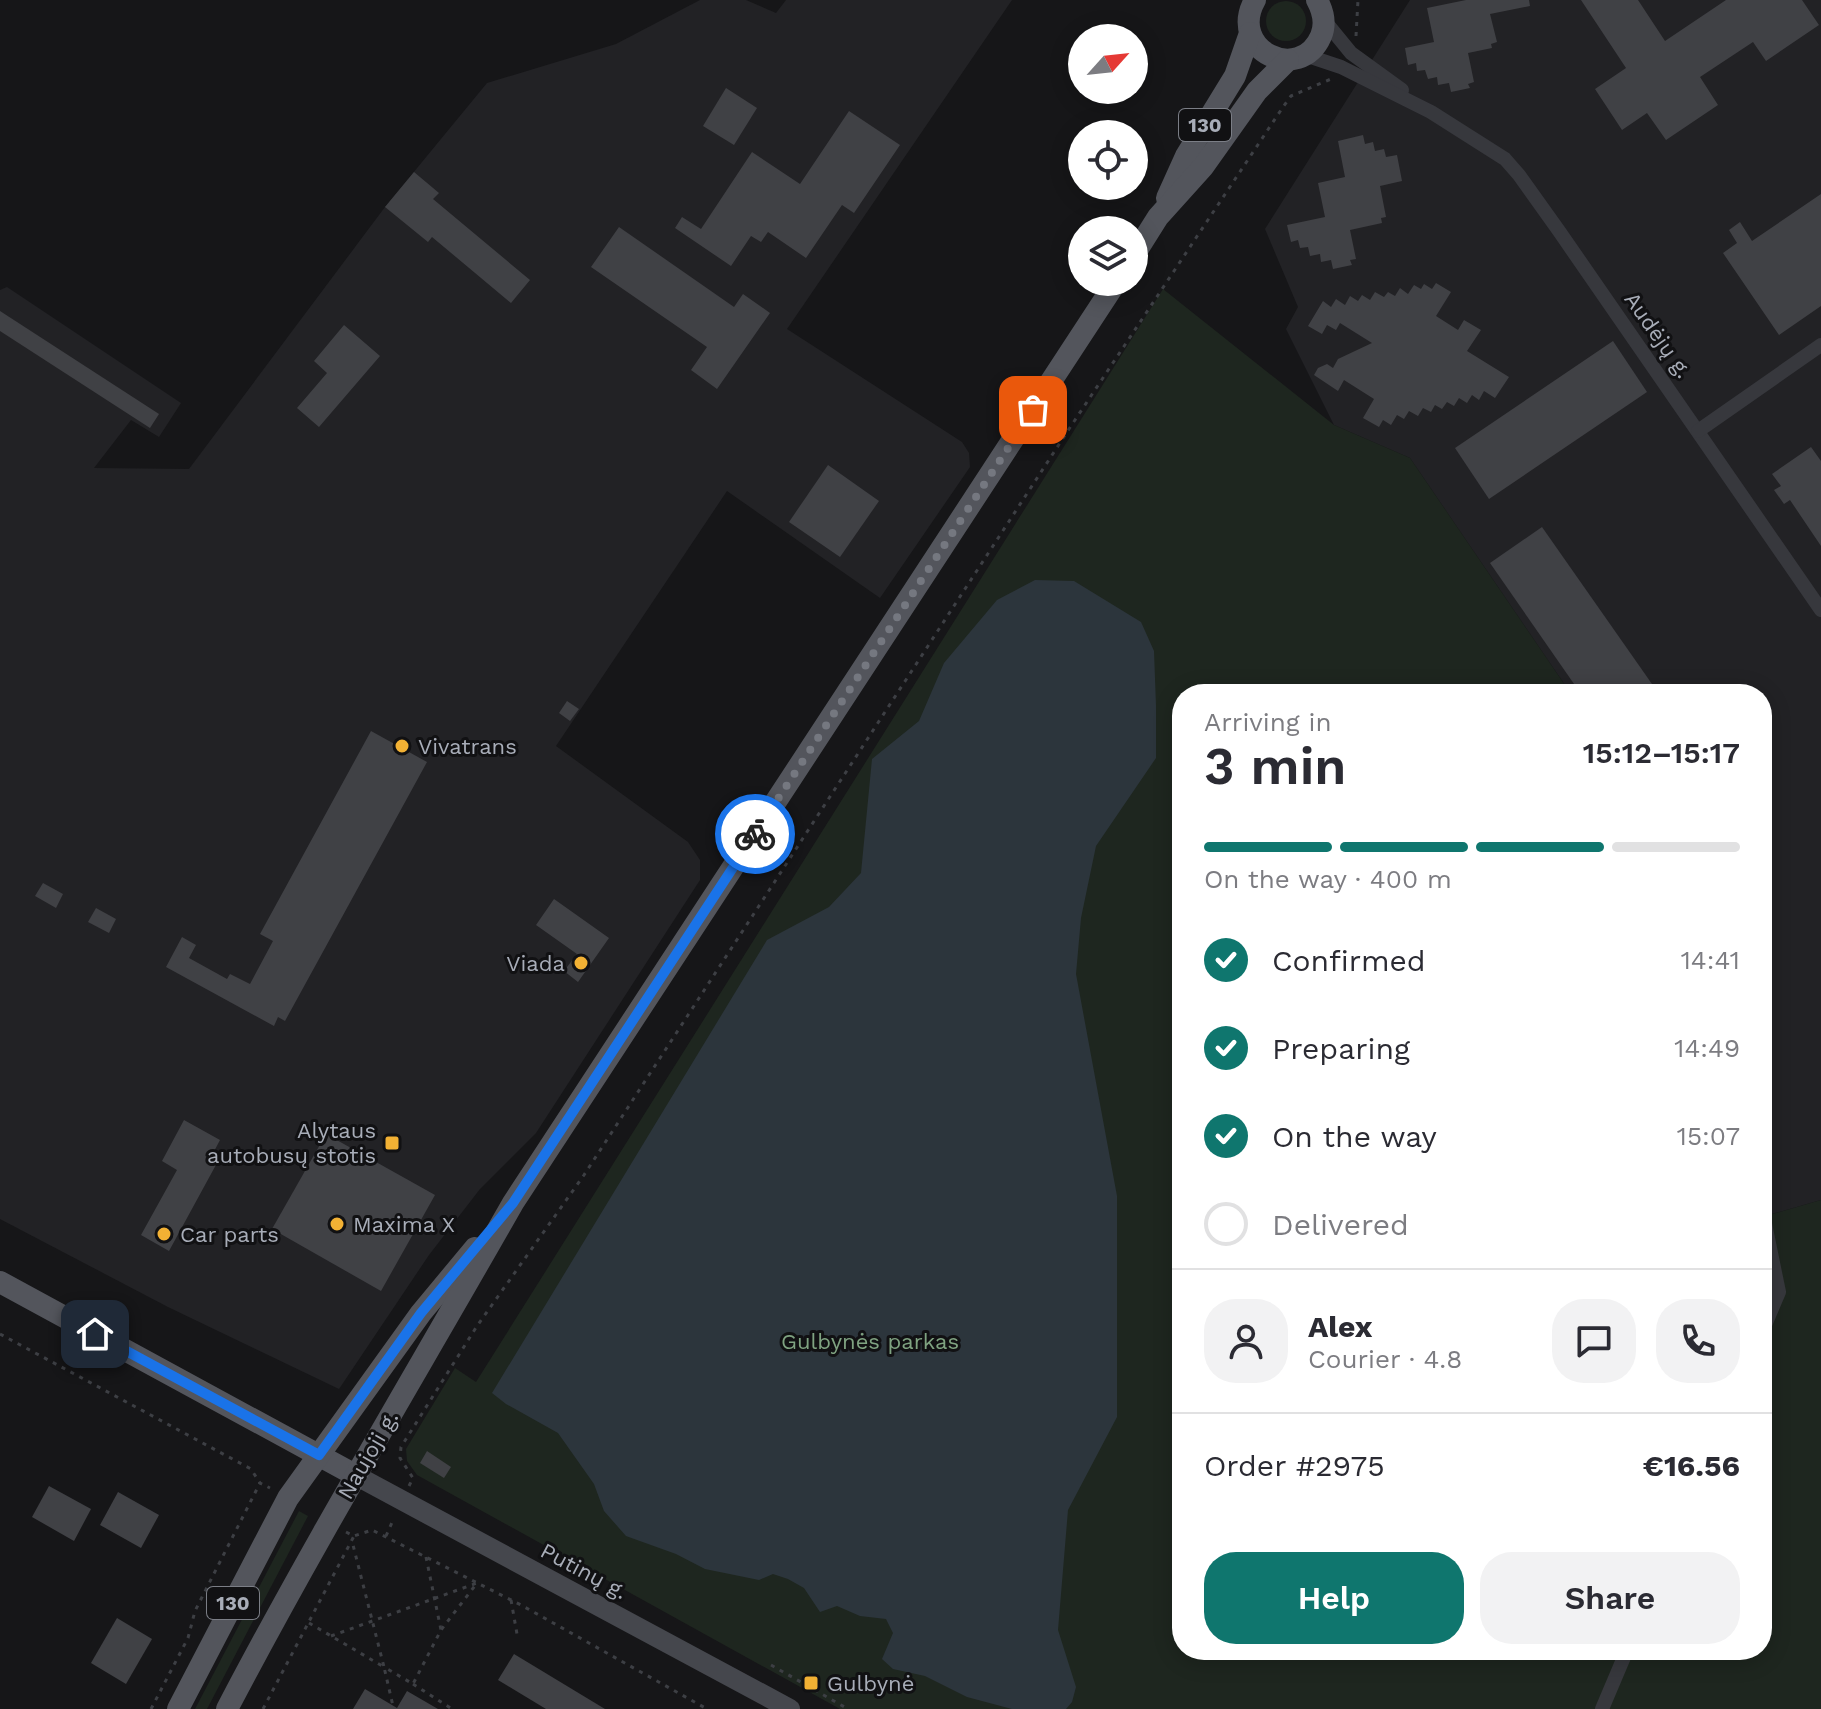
<!DOCTYPE html>
<meta charset="utf-8">
<style>
:root{--surface:#fff;--page:#f2f2f3;--text:#2b2b33;--muted:#7c7c81;--line:#e1e1e2;--accent:#0f766e}
body{margin:0;font-family:"Work Sans",sans-serif;background:var(--page);color:var(--text);height:100vh;display:flex;flex-direction:column;font-size:30px;white-space:nowrap}
*{box-sizing:border-box;margin:0}
p{font-size:26px;color:var(--muted)}
.icon{flex:none;width:44px;height:44px;fill:none;stroke:currentColor;stroke-width:2;stroke-linecap:round;stroke-linejoin:round}
.map{position:relative;flex:1;overflow:hidden}
.sheet{position:absolute;left:1172px;top:684px;width:600px;height:976px;display:flex;flex-direction:column;background:var(--surface);border-radius:32px;box-shadow:0 4px 20px #0003}
.sheet>*{flex:none}
.needle{width:52px;rotate:63deg}
.fabs{position:absolute;left:1068px;top:24px;display:grid;gap:16px}
.fabs a{display:grid;place-items:center;width:80px;height:80px;border-radius:50%;background:var(--surface);box-shadow:0 4px 20px #0003;font-size:40px}
.pin{position:absolute;display:grid;place-items:center;width:68px;height:68px;color:#fff;margin:-34px;border-radius:16px;box-shadow:0 4px 12px #0006}
.courier{position:absolute;display:grid;place-items:center;width:80px;height:80px;margin:-40px;border:6px solid #1a73e8;border-radius:50%;background:#fff;color:#222;box-shadow:0 2px 10px #0007}
.summary em{font-style:normal;font-weight:600}
.summary div{display:flex;flex-direction:column-reverse}
.summary{display:flex;align-items:center;justify-content:space-between;height:136px;padding:0 32px}
h1{font-size:52px;font-weight:600;line-height:60px}
.bar{display:grid;grid-template-columns:repeat(4,1fr);gap:12px 8px;align-content:center;height:96px;padding:0 32px}
.bar i{height:10px;border-radius:6px;background:var(--line)}
.bar .on{background:var(--accent)}
.bar p{grid-column:span 4}
.line{display:flex;align-items:center;gap:20px;padding:0 32px;border-top:2px solid var(--line)}
.line div{flex:1}
.round{display:grid;place-items:center;flex:none;width:84px;height:84px;border-radius:32px;background:var(--page)}
ol{padding:0 32px;list-style:none}
li{display:flex;align-items:center;gap:24px;height:88px}
li p{margin-inline-start:auto}
li .icon{padding:8px;border-radius:50%;background:var(--accent);color:#fff;stroke-width:4}
li:last-child{color:var(--muted)}
li i{width:44px;height:44px;border:4px solid var(--line);border-radius:50%}
.button{display:flex;gap:16px;margin-top:auto;padding:16px 32px}
.button a{flex:1;height:92px;border-radius:32px;background:var(--accent);color:#fff;font-size:32px;font-weight:600;line-height:92px;text-align:center}
.button a+a{background:var(--page);color:var(--text)}
.map>svg:first-child{display:block}
</style>
<div class="map">
<svg width="1821" height="1709" viewBox="0 0 1821 1709">
<rect width="100%" height="100%" fill="#161618"/>
<g fill="#222225">
<path d="M700,0H746L776,13L786,0H1012L787,329L962,442L969,453L970,467L880,598L727,491L556,746L688,842L700,860V880L536,1133L480,1189L429,1255L339,1389L168,1307L0,1219V290L7,287L181,403L159,437L131,420L94,468L189,469L385,207L487,83L616,44Z"/>
<path d="M1410,0H1821V1200L1762,1217V694H1571L1410,458L1334,425L1286,329L1298,307L1265,229Z"/>
</g>
<g fill="#1e261f">
<circle cx="1286" cy="21" r="20"/>
<path d="M1163,289L1334,425L1410,458L1571,694H1182V1650H1762V1217L1821,1200V1709H840L417,1475L407,1461L406,1449L455,1368L476,1382Z"/>
<path d="M299,1511L308,1516L207,1709H195Z"/>
</g>
<path fill="#2c353c" d="M1035,580L1074,581L1141,622L1154,651L1156,706V758L1096,846L1081,918L1076,974L1117,1196V1417L1068,1510L1058,1630L1076,1687L1072,1702L1066,1709H1012L967,1697L925,1676L893,1669L882,1659L893,1633L886,1619L860,1616L837,1606L820,1612L804,1588L788,1579L773,1574L759,1580L705,1569L676,1554L626,1536L604,1511L594,1484L558,1433L506,1404L492,1393L767,940L829,907L861,873L872,759L919,721L944,663L997,600Z"/>
<g fill="#404145">
<path d="M1466,0H1529L1530,6L1490,14L1497,42L1491,44L1492,48L1468,53L1474,82L1468,84L1470,88L1451,92L1449,83L1438,85L1437,77L1428,79L1425,70L1417,71L1416,63L1408,65L1405,48L1434,42L1427,8Z"/>
<path d="M1581,0H1638L1665,41L1726,0H1802L1819,25L1766,61L1753,42L1700,77L1718,105L1666,140L1647,113L1622,130L1595,89L1626,68Z"/>
<path d="M726,88L757,108L734,145L703,126Z"/>
<path d="M849,111L900,145L854,213L842,205L806,258L768,232L761,242L751,236L731,266L675,228L682,217L701,229L752,152L800,184Z"/>
<path d="M1363,135L1365,144L1373,142L1375,151L1384,149L1386,157L1397,155L1402,181L1380,186L1386,217L1381,218L1382,223L1350,230L1356,259L1350,260L1352,265L1333,269L1331,260L1321,262L1320,254L1310,256L1308,247L1300,248L1298,240L1291,242L1287,225L1325,217L1318,183L1345,177L1338,141Z"/>
<path d="M414,172L439,193L433,199L530,280L511,303L432,237L428,242L385,207Z"/>
<path d="M1821,194V306L1779,335L1723,253L1737,243L1729,230L1740,222L1752,241Z"/>
<path d="M619,227L734,307L743,294L770,313L717,389L691,370L707,347L591,267Z"/>
<path d="M1436,283L1451,292L1436,316L1458,330L1464,320L1481,330L1467,351L1509,377L1495,398L1484,391L1479,400L1472,395L1467,403L1459,398L1454,406L1447,402L1442,409L1435,405L1431,412L1423,408L1418,416L1409,411L1404,419L1397,415L1391,425L1383,420L1379,427L1363,418L1374,399L1344,380L1338,391L1314,375L1318,368L1327,364L1333,368L1338,359L1372,343L1340,323L1336,330L1327,325L1322,334L1308,326L1323,301L1331,307L1336,299L1345,305L1350,296L1358,301L1362,295L1370,300L1375,292L1384,297L1388,292L1395,296L1400,288L1408,294L1414,285L1421,289L1424,284L1432,289Z"/>
<path d="M0,311L159,414L150,428L0,331Z"/>
<path d="M344,325L380,356L319,427L297,408L327,373L314,361Z"/>
<path d="M1613,341L1647,392L1489,499L1455,448Z"/>
<path d="M1811,447L1821,461V546L1790,500L1784,504L1774,490L1781,486L1772,474Z"/>
<path d="M828,465L879,501L840,557L789,522Z"/>
<path d="M1542,527L1659,694H1581L1490,563Z"/>
<path d="M567,701L579,709L570,721L559,713Z"/>
<path d="M371,731L427,762L285,1021L278,1017L274,1026L166,967L182,937L196,945L189,958L227,979L230,974L250,984L273,941L260,934Z"/>
<path d="M43,883L63,894L56,908L35,896Z"/>
<path d="M554,899L609,938L578,982L564,971L577,954L536,925Z"/>
<path d="M96,908L116,919L109,933L88,922Z"/>
<path d="M184,1120L220,1140L210,1159L217,1163L169,1251L141,1235L177,1170L162,1161Z"/>
<path d="M326,1134L435,1195L381,1291L272,1229Z"/>
<path d="M427,1451L451,1467L444,1478L420,1463Z"/>
<path d="M49,1486L91,1509L74,1541L32,1517Z"/>
<path d="M118,1492L159,1515L141,1548L100,1525Z"/>
<path d="M117,1618L152,1639L126,1684L91,1663Z"/>
<path d="M514,1654L605,1709H546L498,1680Z"/>
<path d="M365,1689L397,1708L407,1691L438,1709H353Z"/>
</g>
<g fill="none" stroke-linecap="round" stroke-linejoin="round">
<g stroke="#3d3f44" stroke-width="3" stroke-dasharray="4 6" stroke-linecap="butt">
<path d="M1356,36L1358,0"/>
<path d="M0,1334L251,1469L260,1483L270,1488"/>
<path d="M409,1486L413,1478L400,1458L401,1447L477,1326L584,1175L1069,429L1283,107L1291,96L1331,79"/>
<path d="M346,1532L354,1536L372,1530L521,1605L707,1709"/>
<path d="M386,1536L394,1518"/>
<path d="M426,1557L441,1630"/>
<path d="M511,1600L517,1634"/>
<path d="M309,1623L384,1667L393,1706"/>
<path d="M331,1636L477,1583L441,1630L413,1684L384,1667L352,1541"/>
<path d="M771,1665L848,1709"/>
<path d="M413,1684L452,1709"/>
<path d="M151,1709L188,1638L195,1611L260,1483"/>
<path d="M263,1709L354,1536"/>
</g>
<g stroke="#37383d" stroke-width="14">
<path d="M1324,20L1351,53L1402,90"/>
<path d="M1305,55L1341,67L1431,112L1505,159L1519,175L1559,231L1821,610"/>
<path d="M1698,431L1821,345"/>
<path d="M1762,1209L1779,1292L1762,1332"/>
<path d="M1602,1709L1627,1650"/>
</g>
<path stroke="#45474d" stroke-width="20" d="M355,1475L790,1709"/>
<g stroke="#53555c" stroke-width="22">
<path d="M1255,0C1227,50 1300,85 1321,36C1326,24 1323,11 1317,0"/>
<path d="M1167,198L1186,156L1235,76L1250,33"/>
<path d="M1134,255L1158,217L1203,167L1257,91L1288,60"/>
<path d="M0,1282L355,1475"/>
<path d="M178,1709L288,1498L421,1313L475,1248"/>
<path d="M227,1709C317,1537 417,1372 513,1203L1116,282"/>
</g>
</g>
<g fill="none" stroke-linecap="round" stroke-linejoin="round">
<path stroke="#757880" stroke-width="8" stroke-dasharray="0 14.4" d="M755,834L1033,410"/>
<path stroke="#1a73e8" stroke-width="10" d="M95,1334L319,1455L421,1313L513,1203L755,834"/>
</g>
<g fill="#f2b134" stroke="#111113" stroke-width="3">
<circle cx="402" cy="746" r="8"/>
<circle cx="581" cy="963" r="8"/>
<rect x="384" y="1135" width="16" height="16" rx="4"/>
<circle cx="337" cy="1224" r="8"/>
<circle cx="164" cy="1234" r="8"/>
<rect x="803" y="1675" width="16" height="16" rx="4"/>
</g>
<g text-anchor="middle" dominant-baseline="central" stroke-width="6" stroke-linejoin="round" paint-order="stroke">
<g fill="#111113" stroke="#7b7e86" stroke-width="2">
<rect x="1179" y="109" width="52" height="32" rx="6"/>
<rect x="207" y="1587" width="52" height="32" rx="6"/>
</g>
<g font-size="20" font-weight="bold" fill="#a8adb8">
<text x="1205" y="125">130</text>
<text x="233" y="1603">130</text>
</g>
<g font-size="22" fill="#a8adb8" stroke="#111113">
<text transform="translate(1658 335) rotate(55)">Audėjų g.</text>
<text transform="translate(368 1455) rotate(-60)">Naujoji g.</text>
<text transform="translate(584 1571) rotate(28)">Putinų g.</text>
</g>
<g font-size="22" fill="#a8adb8" stroke="#111113" text-anchor="start">
<text x="418" y="746">Vivatrans</text>
<text x="565" y="963" text-anchor="end">Viada</text>
<text x="376" y="1130" text-anchor="end">Alytaus<tspan x="376" dy="25">autobusų stotis</tspan></text>
<text x="353" y="1224">Maxima X</text>
<text x="180" y="1234">Car parts</text>
<text x="827" y="1683">Gulbynė</text>
</g>
<g font-size="22" fill="#7fa381" stroke="#111113">
<text x="870" y="1341">Gulbynės parkas</text>
</g>
</g>
</svg>
<div class="fabs">
<a><svg class="needle" viewBox="-14 -14 28 28"><path d="M0-13l5 13h-10z" fill="#e53935"/><path d="M0 13l5-13h-10z" fill="#7c7c81"/></svg></a>
<a><svg class="icon" aria-label="locate" viewBox="0 0 24 24"><circle cx="12" cy="12" r="6"/><path d="M12 2v4M12 18v4M2 12h4M18 12h4"/></svg></a>
<a><svg class="icon" aria-label="layers" viewBox="0 0 24 24"><path d="M12 4l9 5-9 5-9-5zM3 14l9 5 9-5"/></svg></a>
</div>
<div class="pin" style="left:1033px;top:410px;background:#ea580c"><svg class="icon" aria-label="bag" viewBox="0 0 24 24"><path d="M5 8h14l-1 12H6zM9 8a3 3 0 0 1 6 0"/></svg></div>
<div class="pin" style="left:95px;top:1334px;background:#1f2937"><svg class="icon" aria-label="home" viewBox="0 0 24 24"><path d="M3 11l9-7 9 7M6 9v11h12V9"/></svg></div>
<div class="courier" style="left:755px;top:834px"><svg class="icon" aria-label="bike" viewBox="0 0 24 24"><circle cx="6" cy="16" r="4"/><circle cx="18" cy="16" r="4"/><path d="M6 16l4-8h5l3 8M10 8l3 8H6M13 5h3"/></svg></div>
<section class="sheet">
<div class="summary"><div><h1>3 min</h1><p>Arriving in</p></div><em>15:12–15:17</em></div>
<div class="bar"><i class="on"></i><i class="on"></i><i class="on"></i><i></i><p>On the way · 400 m</p></div>
<ol>
<li><svg class="icon" aria-label="check" viewBox="0 0 24 24"><path d="M5 12l5 5 9-10"/></svg>Confirmed<p>14:41</p></li>
<li><svg class="icon" aria-label="check" viewBox="0 0 24 24"><path d="M5 12l5 5 9-10"/></svg>Preparing<p>14:49</p></li>
<li><svg class="icon" aria-label="check" viewBox="0 0 24 24"><path d="M5 12l5 5 9-10"/></svg>On the way<p>15:07</p></li>
<li><i></i>Delivered</li>
</ol>
<div class="line" style="height:144px"><a class="round"><svg class="icon" aria-label="person" viewBox="0 0 24 24"><circle cx="12" cy="8" r="4"/><path d="M4 21q1-7 8-7t8 7"/></svg></a><div><b>Alex</b><p>Courier · 4.8</p></div><a class="round"><svg class="icon" aria-label="chat" viewBox="0 0 24 24"><path d="M4 5h16v11H9l-5 4z"/></svg></a><a class="round"><svg class="icon" aria-label="phone" viewBox="0 0 24 24"><path d="M5 4h4l2 5-3 2q2 4 5 5l2-3 5 2v4C11 20 4 13 5 4z"/></svg></a></div>
<div class="line" style="height:104px"><div>Order #2975</div><b>€16.56</b></div>
<div class="button"><a>Help</a><a>Share</a></div>
</section>
</div>
